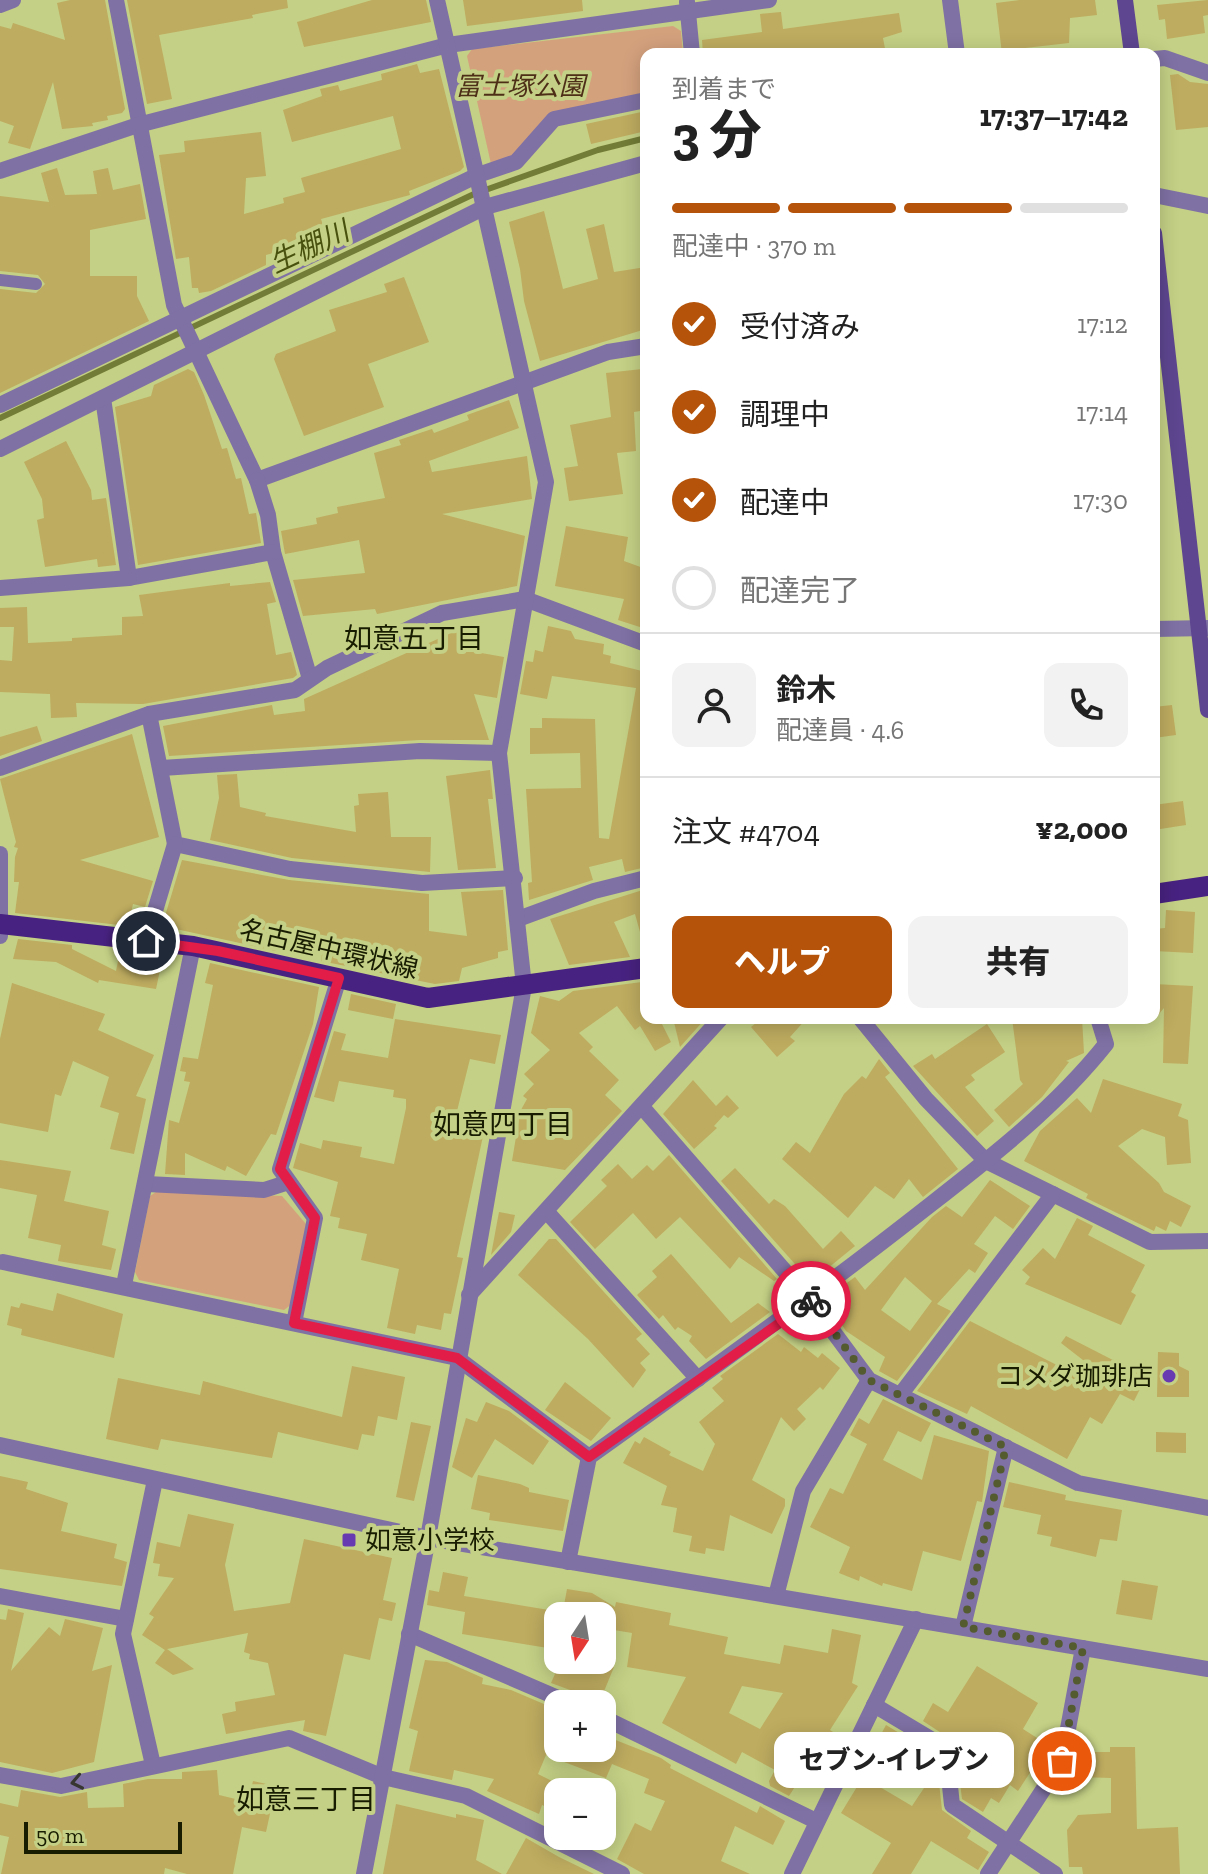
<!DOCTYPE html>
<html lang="ja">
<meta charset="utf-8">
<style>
:root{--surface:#fff;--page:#f2f2f2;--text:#222;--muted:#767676;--line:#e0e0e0;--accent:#b45309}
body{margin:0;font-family:"Zilla Slab","Noto Sans JP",serif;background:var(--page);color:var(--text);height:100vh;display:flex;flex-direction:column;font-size:30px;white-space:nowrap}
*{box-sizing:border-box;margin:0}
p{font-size:26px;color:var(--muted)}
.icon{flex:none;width:44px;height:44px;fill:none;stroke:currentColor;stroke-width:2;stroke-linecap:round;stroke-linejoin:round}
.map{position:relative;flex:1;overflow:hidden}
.sheet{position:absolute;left:640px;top:48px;width:520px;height:976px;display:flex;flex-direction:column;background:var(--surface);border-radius:16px;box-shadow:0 4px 20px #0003}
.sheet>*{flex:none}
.needle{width:52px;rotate:192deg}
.tools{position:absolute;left:544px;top:1602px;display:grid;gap:16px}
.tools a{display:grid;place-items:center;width:72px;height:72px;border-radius:16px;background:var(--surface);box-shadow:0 4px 20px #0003;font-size:40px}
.scale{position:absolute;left:24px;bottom:20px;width:158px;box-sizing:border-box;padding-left:8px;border:4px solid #181c00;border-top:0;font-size:22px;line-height:28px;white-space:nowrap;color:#181c00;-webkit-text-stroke:6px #c4d085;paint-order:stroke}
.pin{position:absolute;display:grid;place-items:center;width:68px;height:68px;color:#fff;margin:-34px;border:4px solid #fff;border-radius:50%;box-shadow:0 2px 8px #0007}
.courier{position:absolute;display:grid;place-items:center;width:80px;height:80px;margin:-40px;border:6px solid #e11d48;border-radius:50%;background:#fff;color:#222;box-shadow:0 2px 10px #0007}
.bubble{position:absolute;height:56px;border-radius:16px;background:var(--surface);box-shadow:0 4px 20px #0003;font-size:26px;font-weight:800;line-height:56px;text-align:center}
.headline em{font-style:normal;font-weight:800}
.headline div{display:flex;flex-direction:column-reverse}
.headline{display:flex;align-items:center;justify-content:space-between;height:136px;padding:0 32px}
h1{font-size:52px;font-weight:800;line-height:60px}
.bar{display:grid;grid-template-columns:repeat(4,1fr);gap:12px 8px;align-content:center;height:96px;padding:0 32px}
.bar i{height:10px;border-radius:6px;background:var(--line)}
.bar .current{background:var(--accent)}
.bar p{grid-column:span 4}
.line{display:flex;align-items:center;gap:20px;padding:0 32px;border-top:2px solid var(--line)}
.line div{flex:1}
.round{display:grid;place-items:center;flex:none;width:84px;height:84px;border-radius:16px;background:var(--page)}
ol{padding:0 32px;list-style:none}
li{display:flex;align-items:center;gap:24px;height:88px}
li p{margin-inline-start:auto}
li .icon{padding:8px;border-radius:50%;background:var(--accent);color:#fff;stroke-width:4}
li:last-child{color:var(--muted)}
li i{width:44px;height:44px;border:4px solid var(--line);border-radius:50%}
.primary-button{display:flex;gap:16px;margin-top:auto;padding:16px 32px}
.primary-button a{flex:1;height:92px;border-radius:16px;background:var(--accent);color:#fff;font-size:32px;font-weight:800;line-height:92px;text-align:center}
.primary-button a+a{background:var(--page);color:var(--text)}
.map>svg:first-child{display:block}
</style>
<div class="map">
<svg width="1208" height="1874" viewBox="0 0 1208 1874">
<rect width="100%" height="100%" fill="#c4d085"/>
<g fill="#d4a17d">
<path d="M673,26L681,31L683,54H646V94L551,114L510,160L491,164L467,56L472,49Z"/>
<path d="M159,1190L282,1196L306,1224L292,1304L284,1310L139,1280L135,1272L150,1196Z"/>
</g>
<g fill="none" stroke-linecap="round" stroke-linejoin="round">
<path stroke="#727c36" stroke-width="6" d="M0,418L474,194L598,150L646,138"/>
</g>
<g fill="#beac60" fill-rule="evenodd">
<path d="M70,0H105L125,109L122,113L107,116L108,120L92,123L93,126L62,129L53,82L30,149L8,143L14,126L0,121V26L11,29L13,23L65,40L57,3Z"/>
<path d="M127,0H287L288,8L252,15L253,18L159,35L172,99L147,104Z"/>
<path d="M372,0H426L431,22L304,47L297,22Z"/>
<path d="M463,0H582L583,11L467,26Z"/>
<path d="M1019,0H1095L1097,15L1070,18L1069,43L1025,48V54H1002L996,3Z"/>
<path d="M1208,0V15L1203,16L1205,33L1167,39L1165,19L1159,20L1157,5Z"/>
<path d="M781,12L783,29L899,13L902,32L883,38L886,54H703L702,40L762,32L760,14Z"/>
<path d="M417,64L420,73L439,69L464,167L460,171L409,191L410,195L321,219L325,232L311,236L312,242L266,255V265L211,291L199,293L198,288H192L189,257L176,259L159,155L185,152L184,141L261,132L266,176L246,178L244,214L284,203L283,198L305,192L301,178L401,149L393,116L292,142L283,110L322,96L320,89L338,85L340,91L382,80L381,74Z"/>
<path d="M1178,74L1190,82L1208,84V127L1176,130L1170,75Z"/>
<path d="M646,111V131L591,144L586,124Z"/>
<path d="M57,168L65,195L97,194L93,171L108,168L113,190L140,184L146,219L90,230V276H137V296L149,321L0,393V289L36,293L45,284L38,275L0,271V196L49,202L41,173Z"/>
<path d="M544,211L563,289L598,279L586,229L604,224L614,272L646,267V329L540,361L524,301L520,269L509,222Z"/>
<path d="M404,277L429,342L368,364L384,407L304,436L274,359L276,354L336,331L329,310L387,292L384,284Z"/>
<path d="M188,369L194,372L204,395L222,449L227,448L236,479L241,478L249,514L256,513L261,543L138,565L115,407L151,396L154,385Z"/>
<path d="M642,369L646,410L634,412L636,451L617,453L623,494L569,501L564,468L578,466L570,425L611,417L606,373Z"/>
<path d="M509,400L519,428L429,461L432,472L527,456L532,499L442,514L525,536L517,586L377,614L375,609L303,616L293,580L365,573L359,540L285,554L281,531L317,524L316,518L338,513L337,507L385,498L374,453L401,445L399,440L432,429L434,433L469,420L467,415Z"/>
<path d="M66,441L91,490L92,500L106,498L116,565L98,567L97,559L45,567L37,520L44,518L42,499L24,462Z"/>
<path d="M566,526L628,537L624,561L646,569V629L618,620L624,599L555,586Z"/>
<path d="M270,582L276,602L267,604L276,655L291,652L297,675L293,678L143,704L76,703L77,717L51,718L50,694L0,692V660L12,661L14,627H0V608L27,607L28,643L72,641V638L122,635V617L143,616L139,595L230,583V586Z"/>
<path d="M548,626L571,631L575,639L604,644L603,654L611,656L610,663L646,672V867L625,872L622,859L589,867L593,880L529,900L528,883L532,882L526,789L581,788L580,753L530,754V728H542V718L595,719L599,838L609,839L636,688L552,676L547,699L520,694L526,661L533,662L535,650L543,652Z"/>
<path d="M460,629L470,651L504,657L497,698L474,694L489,740H419L169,756L163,726L272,705L274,715L305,711L304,699Z"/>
<path d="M1172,705L1176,735L1154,738V707Z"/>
<path d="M37,726L42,741L0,756V737Z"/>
<path d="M132,734L159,837L80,860L153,881L145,907L133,904L128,926L15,913L19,882H14L15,857L18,848L14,847L16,842L0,779Z"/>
<path d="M490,770L493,799H488L496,868L458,870L446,776Z"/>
<path d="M237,774L240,807L266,813L265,816L356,832L354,806L359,805L358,794L388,792L391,837H431L430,872L292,858L210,840L219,798L217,775Z"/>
<path d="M1183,801L1186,825L1154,830V805Z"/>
<path d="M182,860L289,880L429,894V931L467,936L461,892L503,890L508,950L498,952V958L462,968L459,981L435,984L321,961L322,954L276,946V951L162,926Z"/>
<path d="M646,889V931L640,932L635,914L614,922L630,957L569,965L550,919Z"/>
<path d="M1166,910L1195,912L1193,953L1154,951V929L1165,928Z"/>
<path d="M18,939L72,945V949L116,971L120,951L163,956L156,989L99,980L98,983L56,962L13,959Z"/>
<path d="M210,963L319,987L313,1024L276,1135L271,1134L246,1176L227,1166L225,1171L185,1153V1175L165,1174L169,1120L179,1123L190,1082L184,1081L186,1072L180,1071L183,1057L198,1059L204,1030L213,985L205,983Z"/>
<path d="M642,982L646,990V1018H659L671,1042L655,1051L640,1026L635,1030L617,1006L579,1033L593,1047L589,1051L619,1080L605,1095L622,1111L565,1170L512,1161L519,1119L517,1117L527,1099L523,1096L534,1084L524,1074L550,1050L531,1033L540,996L559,1001L573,991Z"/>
<path d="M12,983L105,1014L98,1030L154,1055L136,1096L146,1099L134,1154L110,1149L119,1113L100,1107L109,1077L73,1061L61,1096L55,1094L48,1132L0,1123V1039Z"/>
<path d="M1154,984L1193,986L1188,1064L1163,1063L1164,1008L1154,1020Z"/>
<path d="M351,994L396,1004L393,1019L348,1010Z"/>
<path d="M673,1018H706L680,1047Z"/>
<path d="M762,1018H807L790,1037L795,1041L777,1057L751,1027Z"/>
<path d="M1012,1018H1082L1084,1053L1066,1061L1069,1062L1042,1097L1009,1127L994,1110L1023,1084L1020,1080Z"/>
<path d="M395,1019L501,1035L495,1064L470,1059L454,1123L455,1130L483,1136L457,1257L463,1258L451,1314L444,1313L441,1330L417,1325L415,1334L387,1328L399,1269L361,1260L367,1234L338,1228L340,1218L330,1216L338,1182L293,1168L300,1143L321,1149L323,1140L362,1147L360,1157L394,1164L406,1108V1099L393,1097L394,1090L339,1081L334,1102L314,1097L334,1031L346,1034L341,1050L388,1058Z"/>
<path d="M987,1024L1005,1052L971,1075L975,1080L965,1087L994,1121L977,1136L913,1066L932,1054L935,1059Z"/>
<path d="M879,1059L890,1073L885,1077L958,1169L923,1197L909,1179L894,1199L875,1186L848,1218L782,1159L796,1142L810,1153L844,1094L862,1076L866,1079Z"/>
<path d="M1103,1079L1182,1104L1178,1116L1188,1120L1191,1163L1167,1165L1165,1137L1142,1129L1118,1146L1159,1183L1164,1192L1191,1206L1181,1227L1170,1221L1166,1231L1156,1226L1154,1231L1086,1198L1088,1194L1024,1161L1040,1131L1077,1098L1091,1113Z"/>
<path d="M693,1080L716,1106L727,1095L739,1108L728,1118L724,1115L714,1126L717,1128L694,1149L663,1114Z"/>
<path d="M669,1155L777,1279L774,1281L739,1257L730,1269L680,1217L656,1239L633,1213L595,1249L570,1222L607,1186L601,1180L618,1164L632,1179L647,1165L653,1171Z"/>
<path d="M0,1160L71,1171L64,1201L109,1211L102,1245L116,1249L111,1270L58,1261L61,1245L28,1238L37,1195L0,1188Z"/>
<path d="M735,1168L769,1204L774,1199L785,1206L823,1249L841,1231L855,1246L811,1282L721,1181Z"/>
<path d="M990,1180L1030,1206L1013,1229L995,1216L974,1244L988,1253L975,1273L969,1269L937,1304L951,1311L897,1381L879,1371L885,1357L846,1331L825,1299L855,1277L865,1290L932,1217L946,1206L962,1217ZM905,1277L932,1301L910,1331L881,1310Z"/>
<path d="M499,1212L515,1215L511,1232L491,1255Z"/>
<path d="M1077,1218L1093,1226L1088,1235L1145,1265L1131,1292L1136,1295L1121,1325L1025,1284L1030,1277L1022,1270L1043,1248L1055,1259Z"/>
<path d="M549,1239H556L642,1334L636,1339L650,1354L640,1363L646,1370L633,1388L588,1339L518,1275Z"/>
<path d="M671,1254L731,1323L758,1303L770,1312L706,1359L689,1341L692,1336L678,1327L675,1330L663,1315L659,1319L637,1295L657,1277L652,1271Z"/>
<path d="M57,1293L123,1314L114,1358L21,1335L22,1329L7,1325L11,1306L19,1308L21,1303L53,1311Z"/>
<path d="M970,1321L1094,1384L1101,1374L1061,1343L1066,1336L1146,1377L1134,1401L1120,1394L1102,1424L1090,1417L1067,1459L971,1406L967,1414L917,1391Z"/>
<path d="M778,1334L801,1352L804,1347L818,1358L822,1353L840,1368L823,1390L820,1387L797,1409L806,1419L794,1431L781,1417L752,1480L785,1499V1506L772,1534L730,1515L724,1551L706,1548L705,1554L689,1551L692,1536L673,1532L677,1508L661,1505L667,1486L623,1463L635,1441L640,1444L644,1437L671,1452L669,1455L703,1471L715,1444L699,1422L724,1401L712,1388L723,1379L720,1376Z"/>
<path d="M1158,1352L1179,1353V1366L1189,1371V1397H1157Z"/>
<path d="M352,1366L405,1377L397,1420L378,1416L374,1436L362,1434L358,1450L278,1432L272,1458L161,1439L158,1450L106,1439L118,1378L200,1395L203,1381L342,1417Z"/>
<path d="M565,1382L611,1418L591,1441L545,1410Z"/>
<path d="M883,1399L931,1423L921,1442L898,1431L883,1460L922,1480L934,1435L989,1451L982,1502L977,1501L961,1561L923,1551L912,1591L883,1583L882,1586L860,1576L859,1581L839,1573L850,1547L810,1527L830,1488L843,1494L867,1444L850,1435L859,1418L869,1424Z"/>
<path d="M486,1402L509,1411L549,1441L533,1465L495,1439L472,1478L452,1467L466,1418L477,1422Z"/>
<path d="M411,1422L431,1426L414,1501L396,1497Z"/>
<path d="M1156,1432L1186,1433V1453L1156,1452Z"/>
<path d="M478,1475L520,1484L529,1488V1492L569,1500L563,1531L489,1520L490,1513L471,1509Z"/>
<path d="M0,1476L28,1482L26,1489L68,1503L61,1531L117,1544L114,1558L127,1562L122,1586L0,1569Z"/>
<path d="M1009,1482L1066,1495L1065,1500L1122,1510L1117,1541L1100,1539L1096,1557L1050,1546L1052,1537L1037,1534L1041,1515L1003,1507Z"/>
<path d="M188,1514L234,1524L225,1565L234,1611L290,1603L304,1539L392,1558L383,1600L396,1603L392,1621L379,1618L370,1660L344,1654L326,1736L303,1731L305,1720L226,1734L222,1714L236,1711L235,1702L275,1695L268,1663L249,1659L250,1654L244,1652L248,1633L167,1649L194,1669L173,1675L155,1663L165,1650L142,1635L154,1617L149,1614L174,1578L158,1576L160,1564L153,1563L157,1542L180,1547Z"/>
<path d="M443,1572L468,1577L464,1596L561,1612L554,1649L462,1634L465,1612L427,1605L429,1590L439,1592Z"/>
<path d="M1122,1580L1158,1586L1152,1620L1116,1614Z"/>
<path d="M567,1589L592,1593L615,1607L616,1602L671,1613L669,1625L728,1637L724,1654L780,1664L784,1645L828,1653L832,1629L861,1635L852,1683L858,1686L830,1730L842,1738L826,1763L815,1756L789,1796L770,1786L769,1781L775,1770L742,1752L736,1764L662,1723L686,1677L627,1667L632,1633L602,1628L604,1616H562ZM742,1686L783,1693L760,1729L729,1713Z"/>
<path d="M8,1609L24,1613L11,1671L49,1627L60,1636L65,1619L103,1628L92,1671L112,1665L94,1762L52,1773L0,1762V1619L6,1620Z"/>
<path d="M425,1660L447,1662L483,1678L482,1684L511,1690L558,1710V1748H603L608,1737L661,1758L671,1765L670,1768L757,1813L760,1806L785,1821L773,1845L735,1826L721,1861L750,1874H644L617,1859L635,1823L651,1831L665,1801L644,1793L649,1779L612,1764L606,1778L546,1755L538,1774L558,1784V1812L542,1805L539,1814L487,1791L494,1779L454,1770L452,1780L409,1771L418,1731L409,1728Z"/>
<path d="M561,1660H598L614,1667L600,1701L551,1683Z"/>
<path d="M977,1666L1038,1703L1023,1729L1048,1745L1018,1791L1010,1785L999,1803L991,1798L983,1812L962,1799L955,1742L923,1721L933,1703L948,1712Z"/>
<path d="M886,1725L936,1755L942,1810L971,1831L967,1838L989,1852L978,1870L931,1841L911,1874H872L891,1843L841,1813L863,1777L912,1806L934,1773L877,1742Z"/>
<path d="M1110,1747H1135L1137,1829L1178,1827L1180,1874H1083L1082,1867H1069L1067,1830L1078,1815L1111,1813V1778L1079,1777L1080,1758H1092V1752H1110Z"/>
<path d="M217,1770L219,1795L248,1802L253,1781L276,1786L266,1832L242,1827L233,1874H187L165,1868L164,1874H1L9,1837L0,1835V1803L18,1807L21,1790L60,1797L87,1792L88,1808L124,1807L123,1784L148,1779H182V1772Z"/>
<path d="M396,1804L456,1818V1814L484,1820L476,1860L502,1874H383Z"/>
<path d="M526,1838L559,1857L594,1874H506Z"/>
</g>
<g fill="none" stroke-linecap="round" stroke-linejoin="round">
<path stroke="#7f71a4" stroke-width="12" d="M0,280L36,284"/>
<g stroke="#7f71a4" stroke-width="16">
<path d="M116,0L174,305L257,480L608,352L646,346"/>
<path d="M950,0L957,54"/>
<path d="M687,2L692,54"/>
<path d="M0,5L13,0"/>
<path d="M1154,59L1165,58L1208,73"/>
<path d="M0,171L138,125L448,45L769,0"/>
<path d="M0,405L478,175L516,162L554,119L646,100"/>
<path d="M257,480L268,515L273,552L310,679"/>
<path d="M129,578L273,552"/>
<path d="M0,588L129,578L103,398"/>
<path d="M1154,629L1208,628"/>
<path d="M149,714L175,844L290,869L422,883L515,878"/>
<path d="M0,768L149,714L295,690L327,668L442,613L525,599L646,644"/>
<path d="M162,768L420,751L499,753"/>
<path d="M0,854V936"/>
<path d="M518,919L594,891L646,878"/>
<path d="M146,941L175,844"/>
<path d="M860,1018L926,1099L986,1161L1150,1242L1208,1241"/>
<path d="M643,1108L809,1299L869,1380L1078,1483L1208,1508"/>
<path d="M147,1184L264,1190L286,1183"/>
<path d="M547,1212L698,1379"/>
<path d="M3,1262L457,1358L589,1457"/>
<path d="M124,1285L193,946"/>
<path d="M469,1295L721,1018"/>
<path d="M294,1323L315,1218L280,1169L339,978"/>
<path d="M901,1394L1053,1194"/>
<path d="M568,1562L589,1457C698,1379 807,1301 912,1219C981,1165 1051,1113 1106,1044L1098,1018"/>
<path d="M0,1596L126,1619"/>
<path d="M776,1596L803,1491L869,1380"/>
<path d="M963,1627L1006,1447"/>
<path d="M409,1634L572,1704"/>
<path d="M874,1705L946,1748L952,1805L1055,1874"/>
<path d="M602,1717L816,1821"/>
<path d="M153,1765L123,1634L155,1480"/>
<path d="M0,1775L61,1786L289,1738L383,1777L466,1796L622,1874"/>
<path d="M364,1874L428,1538L524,986L499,753L546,482L437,0"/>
<path d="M792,1874L916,1619"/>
<path d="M988,1874L1062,1761L1083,1648"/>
</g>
<g stroke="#7f71a4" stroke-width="16">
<path d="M1154,195L1208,206"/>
<path d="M0,449L485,207L646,163"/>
<path d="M0,1445L428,1538L1208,1669"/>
</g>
<g stroke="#5e4690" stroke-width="16">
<path d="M1125,0L1132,54"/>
<path d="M1154,233L1208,710"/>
</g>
<g stroke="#482280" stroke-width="20">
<path d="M1154,894L1208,886"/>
<path d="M0,924L193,946L428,998L646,968"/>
</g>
</g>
<defs><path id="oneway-chevron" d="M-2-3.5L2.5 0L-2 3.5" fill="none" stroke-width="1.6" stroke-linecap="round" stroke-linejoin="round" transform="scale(2)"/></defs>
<use stroke="#373631" href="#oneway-chevron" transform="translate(77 1782) rotate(168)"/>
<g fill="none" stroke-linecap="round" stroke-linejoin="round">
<path stroke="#545b2f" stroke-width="8" stroke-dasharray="0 14.4" d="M811,1301L869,1380L1006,1447L963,1627L1083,1648L1062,1761"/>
<path stroke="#e11d48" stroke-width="10" d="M146,941L218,951L339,978L280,1169L315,1218L294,1323L457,1358L589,1457L811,1301"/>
</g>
<g fill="#683ab2" stroke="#c4d085" stroke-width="3">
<circle cx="1169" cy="1376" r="8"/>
<rect x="341" y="1532" width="16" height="16" rx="4"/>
</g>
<g text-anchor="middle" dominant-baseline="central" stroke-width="8" stroke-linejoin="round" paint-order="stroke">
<g font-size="26" font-style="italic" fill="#4d2e17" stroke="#c4d085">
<text x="520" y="86">富士塚公園</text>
</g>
<g font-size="26" fill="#181c00" stroke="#c4d085">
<text transform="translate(329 949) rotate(13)">名古屋中環状線</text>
</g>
<g font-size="26" fill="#181c00" stroke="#c4d085" text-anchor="end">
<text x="1153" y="1376">コメダ珈琲店</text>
<text x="365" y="1540" text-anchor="start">如意小学校</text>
</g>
<g font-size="28" font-style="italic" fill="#49510e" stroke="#c4d085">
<text transform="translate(309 247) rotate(-25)">生棚川</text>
</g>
<g font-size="28" fill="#181c00" stroke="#c4d085">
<text x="414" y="638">如意五丁目</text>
<text x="503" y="1124">如意四丁目</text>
<text x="306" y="1799">如意三丁目</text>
</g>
</g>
</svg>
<div class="tools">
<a><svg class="needle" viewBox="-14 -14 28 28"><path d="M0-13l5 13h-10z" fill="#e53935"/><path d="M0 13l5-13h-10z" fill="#767676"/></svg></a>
<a>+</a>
<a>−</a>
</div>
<div class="scale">50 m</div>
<div class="pin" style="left:1062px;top:1761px;background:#ea580c"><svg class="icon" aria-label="bag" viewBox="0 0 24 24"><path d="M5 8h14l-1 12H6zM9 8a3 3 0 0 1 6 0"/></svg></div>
<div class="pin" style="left:146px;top:941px;background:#1f2937"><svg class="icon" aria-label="home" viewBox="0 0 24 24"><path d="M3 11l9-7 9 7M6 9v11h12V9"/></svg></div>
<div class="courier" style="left:811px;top:1301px"><svg class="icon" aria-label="bike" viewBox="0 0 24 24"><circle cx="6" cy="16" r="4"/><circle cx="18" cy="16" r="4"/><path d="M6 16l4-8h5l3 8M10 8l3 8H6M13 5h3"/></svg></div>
<div class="bubble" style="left:774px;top:1732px;width:240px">セブン-イレブン</div>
<section class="sheet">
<div class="headline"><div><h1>3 分</h1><p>到着まで</p></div><em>17:37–17:42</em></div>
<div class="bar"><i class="current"></i><i class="current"></i><i class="current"></i><i></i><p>配達中 · 370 m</p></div>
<ol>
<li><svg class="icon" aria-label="check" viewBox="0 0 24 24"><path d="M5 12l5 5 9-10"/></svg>受付済み<p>17:12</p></li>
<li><svg class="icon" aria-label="check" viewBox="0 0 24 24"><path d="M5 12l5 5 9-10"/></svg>調理中<p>17:14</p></li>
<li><svg class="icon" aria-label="check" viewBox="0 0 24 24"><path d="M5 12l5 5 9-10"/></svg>配達中<p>17:30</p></li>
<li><i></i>配達完了</li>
</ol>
<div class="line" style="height:144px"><a class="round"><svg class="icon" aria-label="person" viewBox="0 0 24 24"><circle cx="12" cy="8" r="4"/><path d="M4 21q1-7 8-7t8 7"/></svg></a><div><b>鈴木</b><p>配達員 · 4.6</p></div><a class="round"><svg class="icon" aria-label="phone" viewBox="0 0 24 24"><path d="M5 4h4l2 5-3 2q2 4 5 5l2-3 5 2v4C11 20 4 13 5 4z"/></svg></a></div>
<div class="line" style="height:104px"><div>注文 #4704</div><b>¥2,000</b></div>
<div class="primary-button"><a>ヘルプ</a><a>共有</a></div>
</section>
</div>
